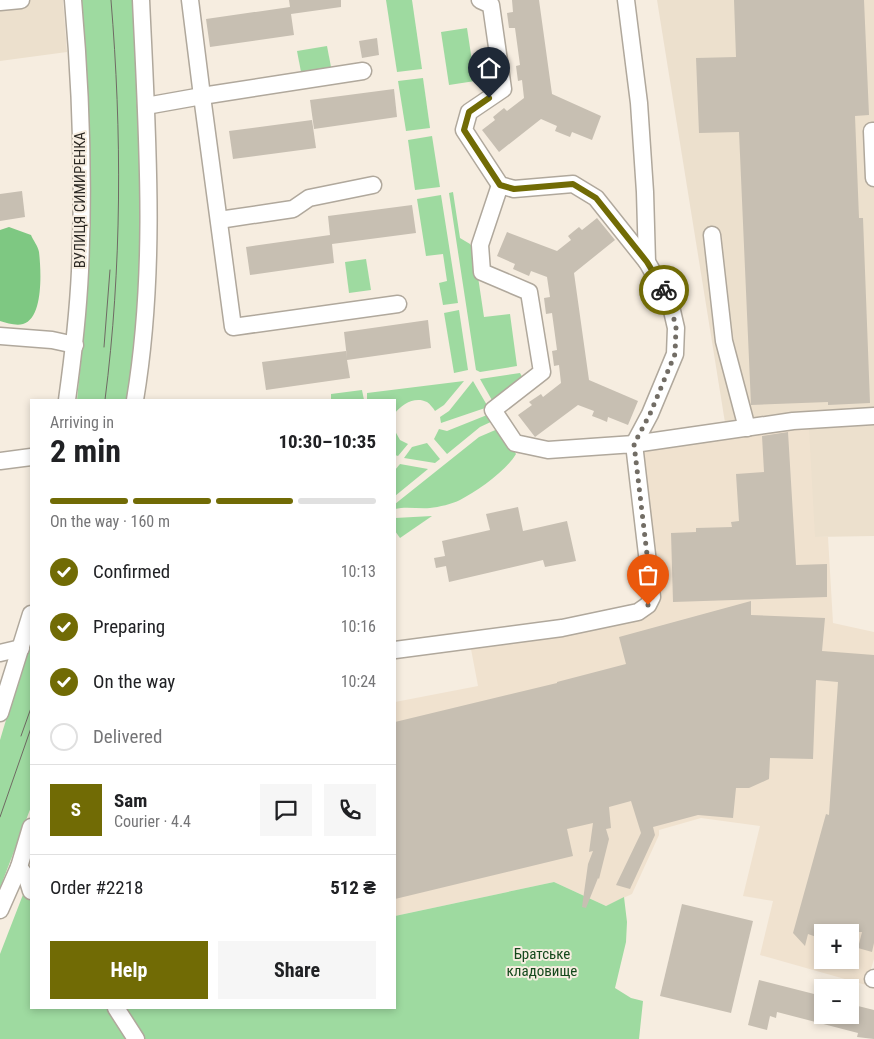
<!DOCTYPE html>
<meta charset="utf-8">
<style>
:root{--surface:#fff;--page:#f6f6f6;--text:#202124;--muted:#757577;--line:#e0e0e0;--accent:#716b05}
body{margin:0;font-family:"Roboto Condensed",sans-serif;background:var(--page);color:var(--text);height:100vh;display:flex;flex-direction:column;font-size:19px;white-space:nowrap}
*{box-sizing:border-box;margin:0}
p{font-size:16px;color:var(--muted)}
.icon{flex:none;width:28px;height:28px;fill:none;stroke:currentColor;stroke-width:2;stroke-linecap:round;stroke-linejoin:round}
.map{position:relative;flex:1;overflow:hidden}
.side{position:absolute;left:30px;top:399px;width:366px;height:610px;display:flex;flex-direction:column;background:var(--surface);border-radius:0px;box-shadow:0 2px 8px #0003}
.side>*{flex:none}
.controls{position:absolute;left:814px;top:924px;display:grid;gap:10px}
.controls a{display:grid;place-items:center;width:45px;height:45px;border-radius:0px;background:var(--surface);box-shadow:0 2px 8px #0003;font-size:25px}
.pin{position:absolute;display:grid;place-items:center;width:42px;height:42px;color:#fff;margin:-51px -21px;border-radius:50% 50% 50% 0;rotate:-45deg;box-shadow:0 0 5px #0007}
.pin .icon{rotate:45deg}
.courier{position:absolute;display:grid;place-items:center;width:50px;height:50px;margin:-25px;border:4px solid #716b05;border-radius:50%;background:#fff;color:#222;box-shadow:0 1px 6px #0007}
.summary em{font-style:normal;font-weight:700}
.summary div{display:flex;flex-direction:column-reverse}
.summary{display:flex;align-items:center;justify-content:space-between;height:85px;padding:0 20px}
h1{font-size:32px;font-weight:700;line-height:38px}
.bar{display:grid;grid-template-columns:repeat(4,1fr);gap:8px 5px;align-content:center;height:60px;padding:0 20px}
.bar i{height:6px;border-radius:4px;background:var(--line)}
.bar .selected{background:var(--accent)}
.bar p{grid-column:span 4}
.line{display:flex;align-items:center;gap:12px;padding:0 20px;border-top:1px solid var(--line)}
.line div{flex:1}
.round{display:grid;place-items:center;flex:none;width:52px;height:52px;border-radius:0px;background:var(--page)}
ol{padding:0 20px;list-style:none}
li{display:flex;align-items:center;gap:15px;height:55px}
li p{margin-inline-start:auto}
li .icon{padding:5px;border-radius:50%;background:var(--accent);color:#fff;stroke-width:4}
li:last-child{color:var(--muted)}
li i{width:28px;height:28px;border:2px solid var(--line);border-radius:50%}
.action{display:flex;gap:10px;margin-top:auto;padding:10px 20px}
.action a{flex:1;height:58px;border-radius:0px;background:var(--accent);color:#fff;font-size:20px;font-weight:700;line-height:58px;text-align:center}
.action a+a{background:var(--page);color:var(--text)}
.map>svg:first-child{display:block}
</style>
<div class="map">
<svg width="874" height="1039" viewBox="0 0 874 1039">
<rect width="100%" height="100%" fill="#f6ede0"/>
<g fill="#ece0cd">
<path d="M0,0H63L67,52L0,61Z"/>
<path d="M657,0H874V536L815,537L727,435Z"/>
</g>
<path fill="#f0e2cf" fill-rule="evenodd" d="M809,429L815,537H828L833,623L874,632V959L866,985L760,955L773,901L743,896L760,826L701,818L659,830V835L632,894L606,906L554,882L395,916V702L478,686L471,649L649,614L660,602L655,549L642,448L727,435ZM822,932H850V960H822Z"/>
<g fill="#9edaa0">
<path d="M81,0H134C140,80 144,160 142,240C140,294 135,347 129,400H77L86,307L88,247Z"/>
<path d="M386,0H412L422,69L397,72Z"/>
<path d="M467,28L475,81L449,85L441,32Z"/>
<path d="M327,46L331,67L301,72L297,51Z"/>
<path d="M423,78L430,128L406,131L398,81Z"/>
<path d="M432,136L440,187L415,190L408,140Z"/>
<path d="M453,192L460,238L470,244L474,250L484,317L510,314L517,366L480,372L476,370L449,193Z"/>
<path d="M441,195L458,303L443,305L439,283L447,281L443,254L426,256L417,199Z"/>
<path d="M366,259L371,290L349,293L345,262Z"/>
<path d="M459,310L468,370L454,373L444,313Z"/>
<path d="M520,373L524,380L493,402L480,379Z"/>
<path d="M464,381L444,405L435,411C433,408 430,404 427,402C415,396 402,404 395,413V400H367V393Z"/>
<path d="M473,381L488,407L441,423L440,417L449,411Z"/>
<path d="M362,390L364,400H331V394Z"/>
<path d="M492,413L495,420L480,427L447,454L434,439L439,429L447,431Z"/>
<path d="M500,428L516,454C506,471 477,491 460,500C452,504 439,507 430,508C418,509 406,506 395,509V504L479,437Z"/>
<path d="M395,431L400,440L408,444L398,456L395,455Z"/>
<path d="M427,443L440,459L435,463L404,458L412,447Z"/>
<path d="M400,464L428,469L395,496V470Z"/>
<path d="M432,516L400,538L395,531V518Z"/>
<path d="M31,636V807L0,888V740Z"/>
<path d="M554,882L606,906L624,897L627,922L626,942L615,988L631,998L643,1001L639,1039H0V954L24,892L31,891V1008H395V916Z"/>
</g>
<path fill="#7ec882" d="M9,227L31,235C33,240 38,246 39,252C41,269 44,318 23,324C16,326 7,323 0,321V230Z"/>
<g fill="#c7bfb2">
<path d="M289,0H341V7L291,14L294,35L210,47L206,19L290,7Z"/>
<path d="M512,0H539L552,94L601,116L592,140L572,132L570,137L555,131L557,126L541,119L499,152L482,130L495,120L493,117L499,112L504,108L507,111L524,98L522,80L518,81L516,66L520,65L515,28H509L507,13L513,12Z"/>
<path d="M734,0H864L869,115L855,116L859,218H863L870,403L828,405V402L751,405L739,132L699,133L696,58L736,57Z"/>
<path d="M377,38L379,55L362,58L359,41Z"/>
<path d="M394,89L397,117L314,129L310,100Z"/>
<path d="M312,120L316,148L233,159L229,131Z"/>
<path d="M22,191L25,217L0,221V194Z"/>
<path d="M412,205L416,233L332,244L334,263L250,275L246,247L330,235L328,216Z"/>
<path d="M597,218L615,240L574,273L589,380L638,401L628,425L608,417L607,422L600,419L592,416L594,411L578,405L535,437L518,415L532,405L529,402L541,394L543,397L561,383L559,365L554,366L553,358L552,351L557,350L552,313L546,314L544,298L550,297L547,277L531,271L529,276L513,269L515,264L497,256L507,232L557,251L571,240L568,236L574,231L579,227L582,230Z"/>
<path d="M428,320L431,348L347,360L350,378L266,390L262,362L346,351L347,358L344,332Z"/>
<path d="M788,432L796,565L827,564V597L673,602L671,533L696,532V528L732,527L731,522L739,521L736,474L764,472L762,436Z"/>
<path d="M518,507L523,531L567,521L576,561L545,567L543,560L449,582L446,566L436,568L434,558L445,556L442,541L490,530L486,514Z"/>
<path d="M751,601V615L825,618L822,651L874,655V943L872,952L858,948L862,932H822V939L808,934L805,946L793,933L826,814L829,815L838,682L816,680L813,759L770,758L769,779L749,788H736L733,818L698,815L653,827L655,835L630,889L616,885L641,833L631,801L609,807L611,828L606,829L609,839L599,879L598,878L586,908L582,907L588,864L593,851L589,852L593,823L567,829L573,856L395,899V722L557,683V682L626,664L619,637Z"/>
<path d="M682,904L753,921L731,1013L660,996Z"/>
<path d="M759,980L822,996V1015H850V1004L874,1010V1039L857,1037L858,1033L777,1012L776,1018L770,1016L767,1030L748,1025Z"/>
</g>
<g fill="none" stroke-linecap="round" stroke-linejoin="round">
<g stroke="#b0a89c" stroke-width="19">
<g id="minor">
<path d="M190,0L202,96L363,71"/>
<path d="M480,0L491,5L503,89L469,112L464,130L500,185L514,189L573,184L596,198L647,262"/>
<path d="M626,0L639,103L645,192L647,262L670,302L676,328L675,354L650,414L634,444L793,421L874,416"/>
<path d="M0,2L21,0"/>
<path d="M146,106L202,96L233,327L398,304"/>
<path d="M874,131H872L874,178"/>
<path d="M219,220L293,209L309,198L373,185"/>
<path d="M712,235L724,341L747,428"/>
<path d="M0,336L52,340L75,345"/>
<path d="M67,400C73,357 78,314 80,271C84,181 81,90 73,0"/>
<path d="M135,400C157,268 147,133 141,0"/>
<path d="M0,461L31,457"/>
<path d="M395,650L562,628L638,612L648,605L652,597L634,444L548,450L515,443L493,410L542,372L529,292L482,272L480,245L500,185"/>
<path d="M0,653L21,648"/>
<path d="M0,713L31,614"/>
<path d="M19,867L27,878L31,891"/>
<path d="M0,910L19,867L31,827"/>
<path d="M873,979L874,978"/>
<path d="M116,1008L136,1039"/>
</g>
</g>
<use href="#minor" stroke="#fff" stroke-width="16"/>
<g stroke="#6f6a63" stroke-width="1">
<path d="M104,347L110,270"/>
<path d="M105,400C122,267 122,133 111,0"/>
<path d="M21,736L31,708"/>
<path d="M0,817L31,728"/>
</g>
</g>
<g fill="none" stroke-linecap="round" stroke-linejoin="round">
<path stroke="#726d65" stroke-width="5" stroke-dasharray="0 9" d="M648,605L652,597L634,444L650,414L675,354L676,328L670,302L664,290"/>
<path stroke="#716b05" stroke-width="6" d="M489,98L469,112L464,130L500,185L514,189L573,184L596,198L647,262L664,290"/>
</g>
<g text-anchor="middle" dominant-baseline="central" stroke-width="4" stroke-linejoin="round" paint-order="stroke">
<g font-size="15" fill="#2b2823" stroke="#f6ede0">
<text transform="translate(80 200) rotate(-90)">ВУЛИЦЯ СИМИРЕНКА</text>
</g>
<g font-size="15" fill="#15491c" stroke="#f6ede0">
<text x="542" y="954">Братське<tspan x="542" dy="17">кладовище</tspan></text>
</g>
</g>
</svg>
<div class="controls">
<a>+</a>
<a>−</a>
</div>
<div class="pin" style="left:648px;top:605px;background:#ea580c"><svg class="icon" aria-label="bag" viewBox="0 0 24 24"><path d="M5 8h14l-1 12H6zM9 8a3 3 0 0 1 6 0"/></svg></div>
<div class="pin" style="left:489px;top:98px;background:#1f2937"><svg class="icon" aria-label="home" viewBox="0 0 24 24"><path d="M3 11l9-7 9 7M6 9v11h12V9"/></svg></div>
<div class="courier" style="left:664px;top:290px"><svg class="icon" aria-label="bike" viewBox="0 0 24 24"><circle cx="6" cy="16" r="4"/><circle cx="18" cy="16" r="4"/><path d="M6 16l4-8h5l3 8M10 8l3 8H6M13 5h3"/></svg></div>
<section class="side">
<div class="summary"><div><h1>2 min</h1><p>Arriving in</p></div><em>10:30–10:35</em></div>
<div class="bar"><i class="selected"></i><i class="selected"></i><i class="selected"></i><i></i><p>On the way · 160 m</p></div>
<ol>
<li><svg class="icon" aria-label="check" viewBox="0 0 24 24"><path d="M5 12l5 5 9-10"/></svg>Confirmed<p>10:13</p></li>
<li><svg class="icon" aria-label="check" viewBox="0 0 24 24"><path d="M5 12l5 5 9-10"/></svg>Preparing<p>10:16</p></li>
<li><svg class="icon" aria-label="check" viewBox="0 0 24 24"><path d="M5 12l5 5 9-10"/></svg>On the way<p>10:24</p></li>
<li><i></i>Delivered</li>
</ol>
<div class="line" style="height:90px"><b class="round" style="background:var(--accent);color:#fff">S</b><div><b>Sam</b><p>Courier · 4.4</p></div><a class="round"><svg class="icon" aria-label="chat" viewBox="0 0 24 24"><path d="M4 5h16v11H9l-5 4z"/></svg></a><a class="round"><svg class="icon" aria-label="phone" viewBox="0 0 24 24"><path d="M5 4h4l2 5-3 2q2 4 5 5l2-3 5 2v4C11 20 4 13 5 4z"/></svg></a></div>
<div class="line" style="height:65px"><div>Order #2218</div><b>512 ₴</b></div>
<div class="action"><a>Help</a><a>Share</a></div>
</section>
</div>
